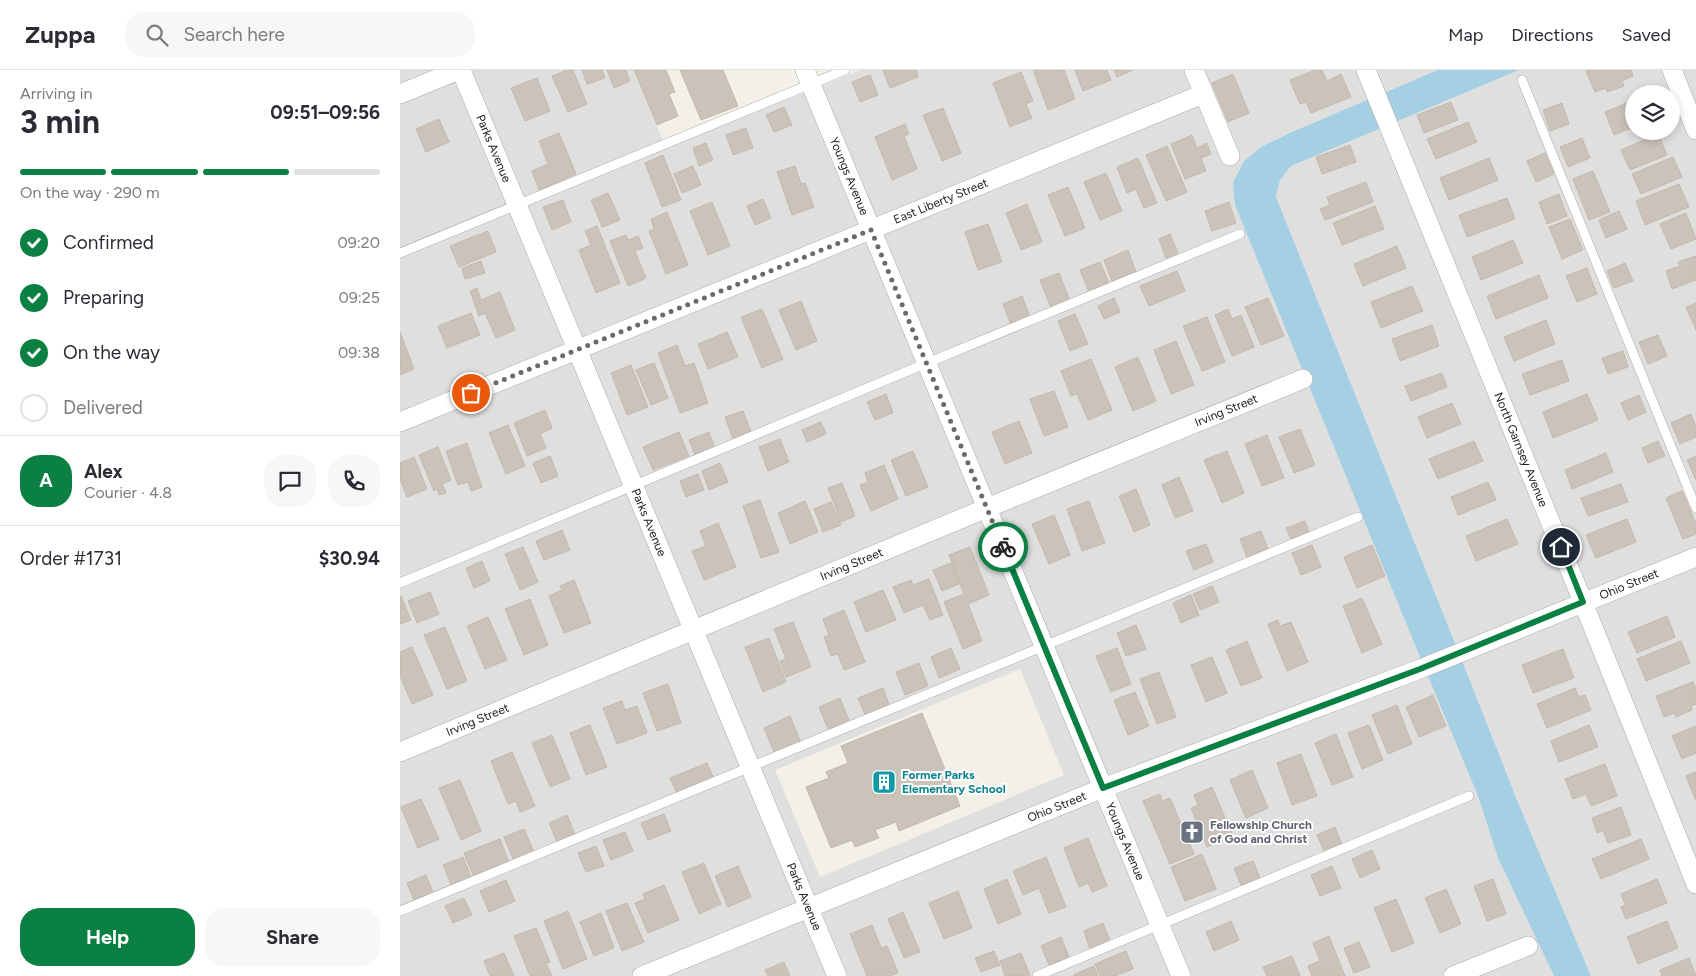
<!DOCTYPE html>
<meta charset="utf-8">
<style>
:root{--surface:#fff;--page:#f7f7f7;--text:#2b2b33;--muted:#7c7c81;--line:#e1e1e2;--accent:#0b8043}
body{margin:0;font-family:Figtree,sans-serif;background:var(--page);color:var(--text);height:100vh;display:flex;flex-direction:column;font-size:19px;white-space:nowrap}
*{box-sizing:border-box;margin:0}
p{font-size:16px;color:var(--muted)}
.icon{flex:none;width:28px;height:28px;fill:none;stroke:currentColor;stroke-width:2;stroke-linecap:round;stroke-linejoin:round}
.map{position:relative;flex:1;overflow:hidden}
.side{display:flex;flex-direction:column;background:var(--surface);width:400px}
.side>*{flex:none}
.fabs{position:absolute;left:1225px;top:15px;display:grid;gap:10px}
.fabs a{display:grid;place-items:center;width:55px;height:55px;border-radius:50%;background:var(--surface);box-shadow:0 2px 8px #0003;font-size:25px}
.pin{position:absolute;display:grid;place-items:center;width:42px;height:42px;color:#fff;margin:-21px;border:2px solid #fff;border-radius:50%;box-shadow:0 1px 5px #0007}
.courier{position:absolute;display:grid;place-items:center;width:50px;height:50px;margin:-25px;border:4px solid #0b8043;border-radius:50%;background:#fff;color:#222;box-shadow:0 1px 6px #0007}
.overview em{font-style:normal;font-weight:700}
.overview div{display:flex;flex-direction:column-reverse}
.overview{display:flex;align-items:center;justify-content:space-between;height:85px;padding:0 20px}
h1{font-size:32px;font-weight:700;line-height:38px}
.bar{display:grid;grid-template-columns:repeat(4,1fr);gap:8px 5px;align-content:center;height:60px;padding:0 20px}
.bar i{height:6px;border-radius:4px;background:var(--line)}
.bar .on{background:var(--accent)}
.bar p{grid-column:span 4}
.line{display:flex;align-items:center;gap:12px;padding:0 20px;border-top:1px solid var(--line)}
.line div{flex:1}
.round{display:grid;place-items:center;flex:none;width:52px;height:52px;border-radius:20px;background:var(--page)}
ol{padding:0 20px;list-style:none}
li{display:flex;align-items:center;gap:15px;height:55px}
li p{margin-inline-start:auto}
li .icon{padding:5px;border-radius:50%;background:var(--accent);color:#fff;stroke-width:4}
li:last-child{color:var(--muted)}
li i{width:28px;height:28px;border:2px solid var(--line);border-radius:50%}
.cta{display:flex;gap:10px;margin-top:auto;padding:10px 20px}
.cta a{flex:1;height:58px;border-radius:20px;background:var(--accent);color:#fff;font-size:20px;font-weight:700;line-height:58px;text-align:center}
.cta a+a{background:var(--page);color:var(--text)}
header{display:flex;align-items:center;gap:30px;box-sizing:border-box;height:70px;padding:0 25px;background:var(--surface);border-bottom:1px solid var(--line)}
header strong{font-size:24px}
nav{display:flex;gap:28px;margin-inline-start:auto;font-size:18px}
.search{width:350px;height:45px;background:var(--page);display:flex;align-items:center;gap:12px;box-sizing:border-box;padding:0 18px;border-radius:20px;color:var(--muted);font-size:19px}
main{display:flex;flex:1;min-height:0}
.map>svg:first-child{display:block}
</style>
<header>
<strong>Zuppa</strong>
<div class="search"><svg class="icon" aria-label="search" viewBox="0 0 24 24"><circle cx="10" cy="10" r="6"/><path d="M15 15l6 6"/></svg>Search here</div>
<nav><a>Map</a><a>Directions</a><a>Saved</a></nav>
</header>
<main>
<section class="side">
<div class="overview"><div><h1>3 min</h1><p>Arriving in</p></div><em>09:51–09:56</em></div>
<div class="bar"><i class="on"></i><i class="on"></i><i class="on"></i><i></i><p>On the way · 290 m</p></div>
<ol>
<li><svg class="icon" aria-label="check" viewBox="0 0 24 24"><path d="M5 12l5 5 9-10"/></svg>Confirmed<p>09:20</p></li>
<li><svg class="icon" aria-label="check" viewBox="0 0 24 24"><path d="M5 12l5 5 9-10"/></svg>Preparing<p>09:25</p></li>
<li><svg class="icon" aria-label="check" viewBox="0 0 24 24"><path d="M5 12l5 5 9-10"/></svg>On the way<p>09:38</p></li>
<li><i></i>Delivered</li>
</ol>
<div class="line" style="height:90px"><b class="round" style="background:var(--accent);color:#fff">A</b><div><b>Alex</b><p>Courier · 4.8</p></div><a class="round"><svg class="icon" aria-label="chat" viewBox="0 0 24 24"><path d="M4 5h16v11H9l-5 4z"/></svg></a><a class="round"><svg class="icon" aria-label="phone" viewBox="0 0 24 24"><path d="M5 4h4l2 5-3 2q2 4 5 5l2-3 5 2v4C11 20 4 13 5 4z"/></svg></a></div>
<div class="line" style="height:65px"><div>Order #1731</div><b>$30.94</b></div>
<div class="cta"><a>Help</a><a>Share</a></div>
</section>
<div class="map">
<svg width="1296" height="906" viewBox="0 0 1296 906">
<rect width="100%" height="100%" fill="#f3f0e8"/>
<g fill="#e0dfdf" fill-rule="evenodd">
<path d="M0,0H233L266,78L460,0H1040L844,91L833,112L1022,592L1078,726L1098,788L1154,906H0ZM620,599L664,705L420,807L375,700Z"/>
<path d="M1119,0H1296V906H1191L1117,730L1067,603L876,127L880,110L891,96ZM1234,24H1271V61H1234Z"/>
</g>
<path fill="#a5d0e4" d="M1038,0H1119L891,96L880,110L876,127L1067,603L1117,730L1191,906H1154L1098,788L1078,726L1022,592L835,135L833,112L844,91L861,77L892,62Z"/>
<g fill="#cbc3ba" stroke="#c6b8a8">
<path d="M167,0H173L187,34L168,42L152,6Z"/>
<path d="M182,0H202L205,8L187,14Z"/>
<path d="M207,0H226L230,11L214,18Z"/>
<path d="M234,0H266L275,22L269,24L278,46L257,55Z"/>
<path d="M280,0H323L338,36L301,50Z"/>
<path d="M483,0H516L518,7L490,18Z"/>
<path d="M633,0H664L675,29L648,40Z"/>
<path d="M675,0H707L711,10L683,21Z"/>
<path d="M714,0H733L717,7Z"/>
<path d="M915,0H922L927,11L941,4L951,27L911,43L906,32L900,34L890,10Z"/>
<path d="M1190,0H1231L1233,6L1222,11L1224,16L1207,22L1206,18L1195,22L1186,1Z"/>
<path d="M621,2L633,31L626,34L632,48L610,57L593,13Z"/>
<path d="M833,4L849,43L828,52L812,13Z"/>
<path d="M470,5L478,25L460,32L452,12Z"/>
<path d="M137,8L150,41L125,51L111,18Z"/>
<path d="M1234,30V57L1214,65L1205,42Z"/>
<path d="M1051,32L1058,50L1024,63L1017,45Z"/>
<path d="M1162,33L1169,54L1150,61L1143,40Z"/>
<path d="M384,37L392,55L374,62L366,45Z"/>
<path d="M543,38L561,83L542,91L523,45Z"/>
<path d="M39,49L49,72L26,82L16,59Z"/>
<path d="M1068,52L1077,72L1036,89L1027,69Z"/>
<path d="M505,54L509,64L504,66L517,99L492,110L475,67Z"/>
<path d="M346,58L353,78L333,85L326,65Z"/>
<path d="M159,63L176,104L139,120L132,101L148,94L139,71Z"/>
<path d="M1258,64L1267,85L1230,100L1221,80Z"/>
<path d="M792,65L797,78L807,73L811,84L801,88L806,101L785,109L771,74Z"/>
<path d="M1182,68L1190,88L1168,97L1160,77Z"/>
<path d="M306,73L313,90L299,96L293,78Z"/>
<path d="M950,75L956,92L922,104L916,87Z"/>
<path d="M767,76L787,122L766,131L746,85Z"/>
<path d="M1145,83L1154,104L1136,112L1127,91Z"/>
<path d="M263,85L281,130L262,137L245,93Z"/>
<path d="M1273,87L1282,107L1241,124L1232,104Z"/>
<path d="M738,88L757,133L744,138L736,119L727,123L717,97Z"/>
<path d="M1089,88L1098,110L1049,130L1040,108Z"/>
<path d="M293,96L301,115L282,123L274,104Z"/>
<path d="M395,96L401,114L405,113L414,137L392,145L377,102Z"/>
<path d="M1193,101L1210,142L1189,150L1173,109Z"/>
<path d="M706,103L722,141L700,150L684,112Z"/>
<path d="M966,112L973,132L925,150L920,139L930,135L927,127Z"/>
<path d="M1279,114L1289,137L1245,155L1236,131Z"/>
<path d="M668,117L685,158L665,166L648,125Z"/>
<path d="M208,123L220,150L202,157L191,130Z"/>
<path d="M1159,124L1167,146L1147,154L1139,132Z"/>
<path d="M1107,128L1115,149L1067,167L1059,145Z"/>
<path d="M363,129L371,148L355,155L347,136Z"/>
<path d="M163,130L171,152L152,160L143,137Z"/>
<path d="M312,132L330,176L308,185L290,141Z"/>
<path d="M829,132L836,153L812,161L805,141Z"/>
<path d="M627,134L642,172L621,180L606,143Z"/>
<path d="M975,136L984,159L942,175L933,153Z"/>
<path d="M1219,141L1227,159L1206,168L1199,150Z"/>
<path d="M267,142L288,195L266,204L249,161L254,159L251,149Z"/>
<path d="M1286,143L1296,169L1271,179L1260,154Z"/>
<path d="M1170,149L1183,180L1162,189L1149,157Z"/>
<path d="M588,154L602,192L578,200L565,162Z"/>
<path d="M197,156L220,213L196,223L179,180L191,175L185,161Z"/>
<path d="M88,161L96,182L59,197L50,176Z"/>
<path d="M770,164L778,183L766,188L759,169Z"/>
<path d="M226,165L228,170L238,166L243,178L235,181L246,208L228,216L210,171Z"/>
<path d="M1113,170L1123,193L1081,210L1072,187Z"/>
<path d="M997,176L1006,198L963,216L954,194Z"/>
<path d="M728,180L736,202L712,211L704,190Z"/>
<path d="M1296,186V210L1272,219L1266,201L1280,196L1278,192Z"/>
<path d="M81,191L85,203L65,209L62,198Z"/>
<path d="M700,192L709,213L689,222L680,200Z"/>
<path d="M1225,193L1233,211L1214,218L1207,201Z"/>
<path d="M1187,198L1197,224L1177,232L1166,206Z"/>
<path d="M777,201L785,221L749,236L740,216Z"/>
<path d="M659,203L670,231L651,238L640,210Z"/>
<path d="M1139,205L1148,228L1096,249L1087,226Z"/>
<path d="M1012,216L1023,241L981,258L971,232Z"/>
<path d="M77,218L81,230L100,222L115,260L96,268L85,243L79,246L70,221Z"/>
<path d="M622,226L630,247L611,255L603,234Z"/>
<path d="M714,228L720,242L704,249L698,236Z"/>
<path d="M868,228L884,266L861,275L845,237Z"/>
<path d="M401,231L417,271L396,280L379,240Z"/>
<path d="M1296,233V260L1286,237Z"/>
<path d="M362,239L383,289L362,298L341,247Z"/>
<path d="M828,239L832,249L841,245L854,277L832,286L815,245Z"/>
<path d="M71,243L80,265L47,278L38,256Z"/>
<path d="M675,244L688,274L670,281L658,251Z"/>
<path d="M807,247L825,292L802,301L783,256Z"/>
<path d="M1146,250L1155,274L1114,291L1104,267Z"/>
<path d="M1032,255L1039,276L1000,291L992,269Z"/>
<path d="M0,262L14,299L0,305Z"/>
<path d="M327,262L338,287L308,299L298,274Z"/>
<path d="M1258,265L1267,286L1248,294L1239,272Z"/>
<path d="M776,271L794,315L771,324L754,280Z"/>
<path d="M277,275L285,296L294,293L308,333L280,343L258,283Z"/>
<path d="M1223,281L1228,297L1208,304L1202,288Z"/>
<path d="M738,287L756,331L733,341L715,297Z"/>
<path d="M691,289L712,340L688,350L677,324L671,326L661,301Z"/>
<path d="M1162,290L1169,311L1130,325L1122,304Z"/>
<path d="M254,293L268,328L251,335L236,300Z"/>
<path d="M231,295L248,337L227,345L211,303Z"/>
<path d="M1042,303L1047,317L1011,331L1005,316Z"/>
<path d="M654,321L668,357L644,366L630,329Z"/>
<path d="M486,324L493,343L475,350L467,332Z"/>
<path d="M1187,324L1198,350L1153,368L1143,342Z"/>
<path d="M1239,325L1246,342L1228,350L1221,333Z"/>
<path d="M1052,333L1061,354L1027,368L1018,347Z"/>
<path d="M145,340L152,358L140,364L146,378L127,386L114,353Z"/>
<path d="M343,341L351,362L333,369L325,347Z"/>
<path d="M1291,344L1296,357V367L1280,374L1271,353Z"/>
<path d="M619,351L632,383L605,394L592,362Z"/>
<path d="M421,352L426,364L407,372L402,360Z"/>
<path d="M108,355L125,396L106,404L89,363Z"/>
<path d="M900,359L915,395L894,403L879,367Z"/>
<path d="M279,362L289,386L253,400L243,377Z"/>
<path d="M309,362L315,379L296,387L289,370Z"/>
<path d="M867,365L884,408L862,416L845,374Z"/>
<path d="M380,369L389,392L368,401L359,377Z"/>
<path d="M1074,371L1083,391L1038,409L1029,389Z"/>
<path d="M1258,371L1265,386L1248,393L1242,378Z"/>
<path d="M67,373L82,417L71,421L68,412L58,415L46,381Z"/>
<path d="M38,377L51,410L42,414L46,423L39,425L37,419L34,421L19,385Z"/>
<path d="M513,381L528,417L506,426L491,390Z"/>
<path d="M827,381L844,423L822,433L804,390Z"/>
<path d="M1206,383L1213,402L1172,419L1165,400Z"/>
<path d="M150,386L158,406L141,413L133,393Z"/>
<path d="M1296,386V410L1287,390Z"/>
<path d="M14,387L27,419L7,427L0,409V393Z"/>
<path d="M320,393L328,412L309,420L302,401Z"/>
<path d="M484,395L498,429L471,441L460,415L468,412L465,403Z"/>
<path d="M298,404L304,420L286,427L280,411Z"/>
<path d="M779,407L793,441L775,448L762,415Z"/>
<path d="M1088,412L1096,430L1058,445L1051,427Z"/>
<path d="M442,413L455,446L441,452L428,418Z"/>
<path d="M1221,414L1228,432L1188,446L1181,428Z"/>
<path d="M736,419L750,455L734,462L719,426Z"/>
<path d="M1282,421L1296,454V464L1283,469L1266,428Z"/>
<path d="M360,430L379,482L361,488L343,436Z"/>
<path d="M405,431L418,462L390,474L378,443Z"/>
<path d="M689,431L705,473L682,481L667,439Z"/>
<path d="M431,432L441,455L423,462L414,439Z"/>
<path d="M654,445L670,485L649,494L632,454Z"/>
<path d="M1107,449L1118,474L1076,491L1066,466Z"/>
<path d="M1227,449L1236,472L1196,488L1186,465Z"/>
<path d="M905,451L909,462L891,469L886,458Z"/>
<path d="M318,453L336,497L304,510L292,481L306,476L300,461Z"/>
<path d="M162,460L170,480L144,490L136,471Z"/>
<path d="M861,461L868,479L847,487L840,469Z"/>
<path d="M806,474L813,492L794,500L786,481Z"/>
<path d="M912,475L921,497L901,505L892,483Z"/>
<path d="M972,475L985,506L957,518L944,487Z"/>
<path d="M123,477L138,512L120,520L105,484Z"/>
<path d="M570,477L589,525L568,534L582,571L563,579L544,532L564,524L549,485Z"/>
<path d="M82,491L90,511L74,518L66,498Z"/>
<path d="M551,493L559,514L542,521L533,500Z"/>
<path d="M529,509L543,545L530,550L523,535L504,543L493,517L511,510L513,515Z"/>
<path d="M174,510L191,553L164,563L149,526L162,520L160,516Z"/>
<path d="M812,516L819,532L800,540L793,524Z"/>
<path d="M483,520L496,550L466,562L454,532Z"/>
<path d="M30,522L39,544L17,553L8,531Z"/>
<path d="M791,525L799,545L781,553L773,533Z"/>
<path d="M1,526L11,550L0,554V527Z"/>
<path d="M962,528L982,574L962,583L943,536Z"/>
<path d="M130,529L148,575L124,585L105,539Z"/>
<path d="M444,540L465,592L444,600L438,584L431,586L424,567L429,565L423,549Z"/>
<path d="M1267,546L1275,567L1237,583L1228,562Z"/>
<path d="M88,547L107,590L85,599L67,556Z"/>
<path d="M878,550L880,556L891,552L908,592L887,601L868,554Z"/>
<path d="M393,552L411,597L386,607L380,591L386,589L374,559Z"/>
<path d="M736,555L746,579L726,586L717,563Z"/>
<path d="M45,557L67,611L47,619L24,565Z"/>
<path d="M369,568L386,612L363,622L345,577Z"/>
<path d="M847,571L862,608L841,616L826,580Z"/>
<path d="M1281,571L1290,593L1246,611L1237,589Z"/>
<path d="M12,577L33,625L12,634L0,606V582Z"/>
<path d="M551,578L560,599L539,608L531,587Z"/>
<path d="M717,578L731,614L711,622L696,586Z"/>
<path d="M1163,579L1174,608L1133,623L1122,595Z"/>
<path d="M812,587L827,623L806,632L791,595Z"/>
<path d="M519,593L528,616L505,625L496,602Z"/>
<path d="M759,602L776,647L757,654L740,609Z"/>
<path d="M1293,612L1296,619V634L1291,636L1292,640L1276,647L1275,643L1264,647L1256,626Z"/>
<path d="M268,614L281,653L257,661L243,623Z"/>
<path d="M483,618L490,637L466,647L458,628Z"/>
<path d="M1175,618L1179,627L1185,625L1191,640L1147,658L1137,634Z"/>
<path d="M735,622L749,656L728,665L714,630Z"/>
<path d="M1033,625L1046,656L1019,667L1006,637Z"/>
<path d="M440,628L449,650L428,659L419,637Z"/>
<path d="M222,631L225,640L237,636L247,663L217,674L203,638Z"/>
<path d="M997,635L1012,674L988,684L972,645Z"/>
<path d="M522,643L560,736L499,761L496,752L475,760L479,768L455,777L452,770L431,778L406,717L429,708L426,702L448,693L441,676Z"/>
<path d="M390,646L401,673L375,684L364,658Z"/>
<path d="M190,655L207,697L186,705L170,663Z"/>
<path d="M969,655L983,690L962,699L948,663Z"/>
<path d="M1189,655L1198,677L1159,692L1151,671Z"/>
<path d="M1296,656V683L1282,689L1272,666Z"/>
<path d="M936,664L953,707L932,715L915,673Z"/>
<path d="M152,665L170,709L150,717L132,673Z"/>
<path d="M112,682L135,736L120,742L116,731L108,734L91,691Z"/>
<path d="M901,684L917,726L892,735L877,693Z"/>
<path d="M307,693L314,709L277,724L270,708Z"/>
<path d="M1205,694L1217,726L1191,736L1186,724L1173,729L1165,709Z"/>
<path d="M852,700L868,738L846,748L830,710Z"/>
<path d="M1296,702V729H1295L1286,706Z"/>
<path d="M60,710L81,761L61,770L39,718Z"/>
<path d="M812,717L833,766L807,777L791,738L798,735L794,725Z"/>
<path d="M760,724L762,731L770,728L794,784L770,794L743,731Z"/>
<path d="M21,729L39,769L18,778L1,737Z"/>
<path d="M1221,737L1231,765L1208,773L1203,760L1197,763L1192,748Z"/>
<path d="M264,744L271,761L248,770L241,753Z"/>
<path d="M167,745L175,765L157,772L149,753Z"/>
<path d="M935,757L943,777L926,785L917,765Z"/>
<path d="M124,759L134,782L114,791L104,767Z"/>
<path d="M225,762L233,781L211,790L203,770Z"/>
<path d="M688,768L707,816L692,822L688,813L679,817L664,778Z"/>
<path d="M100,769L109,793L74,807L64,783Z"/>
<path d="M1241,769L1249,789L1201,809L1192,789Z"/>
<path d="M196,776L204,796L186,802L178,783Z"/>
<path d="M972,780L980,799L960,808L952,789Z"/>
<path d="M802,784L816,819L785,831L771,797Z"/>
<path d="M63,787L72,809L52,817L43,795Z"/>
<path d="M646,787L666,837L649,843L639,818L623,825L613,801Z"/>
<path d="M853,791L860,808L841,815L834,798Z"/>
<path d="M304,793L321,834L299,844L282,802Z"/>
<path d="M338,796L351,827L328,837L315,806Z"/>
<path d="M932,796L941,818L920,826L911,805Z"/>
<path d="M26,805L34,825L15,833L7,813Z"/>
<path d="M607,809L621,844L598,854L584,819Z"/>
<path d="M1093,809L1106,844L1087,851L1074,816Z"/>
<path d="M1257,809L1267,833L1226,849L1221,837L1225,835L1221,824Z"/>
<path d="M106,810L115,831L89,842L80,821Z"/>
<path d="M264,815L279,850L248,863L235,833L245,829L243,824Z"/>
<path d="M1046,819L1061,854L1040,863L1025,828Z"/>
<path d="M558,821L572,858L544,869L529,833Z"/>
<path d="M64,828L72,845L53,853L45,836Z"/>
<path d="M996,829L1014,873L992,882L974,838Z"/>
<path d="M227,833L244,872L222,881L206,841Z"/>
<path d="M168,841L187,889L163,899L144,851Z"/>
<path d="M503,842L520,882L504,888L488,849Z"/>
<path d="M201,843L214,878L194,886L180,852Z"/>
<path d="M831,851L839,870L814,881L806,862Z"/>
<path d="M1267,851L1278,878L1238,894L1227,867Z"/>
<path d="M703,853L710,871L690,879L684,861Z"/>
<path d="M472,855L481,878L487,876L498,903L490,906H467L450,864Z"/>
<path d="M136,858L150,892L146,893L152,906H130L114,866Z"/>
<path d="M929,866L945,906H912L908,896L920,891L913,873Z"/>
<path d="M661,867L669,887L649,895L641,876Z"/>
<path d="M959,872L970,897L954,903L944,878Z"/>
<path d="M594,881L600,895L581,902L575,888Z"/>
<path d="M726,881L733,899L715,906H700L695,894Z"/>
<path d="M104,883L114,906H90L84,891Z"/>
<path d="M621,883L630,905L605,906L600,891Z"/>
<path d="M892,886L900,906H867L863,897Z"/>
<path d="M1289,888L1296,906H1261L1262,905L1260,900Z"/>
<path d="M384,892L390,906H368L365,900Z"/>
<path d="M694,896L698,906H674L673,905Z"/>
</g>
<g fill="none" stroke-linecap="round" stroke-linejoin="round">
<g stroke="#a9a9a9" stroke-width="10">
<g id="service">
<path d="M1122,10L1296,438"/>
<path d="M0,183L445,0"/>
<path d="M0,513L527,293L840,164"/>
<path d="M0,841L958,447"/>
<path d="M637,906L1069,726"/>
</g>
</g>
<g stroke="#a9a9a9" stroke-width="20">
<g id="minor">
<path id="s1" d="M61,0L437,906"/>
<path id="s2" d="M405,0L781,906"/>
<path d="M794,0L830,86"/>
<path id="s3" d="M966,0L1183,532L1296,814"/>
<path d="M1272,0L1296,60"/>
<path d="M0,24L59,0"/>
<path id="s4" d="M0,352L803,24"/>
<path id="s5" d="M0,682L587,438L903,309"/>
<path id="s6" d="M242,906L703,718L1020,599L1296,487"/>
<path d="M1053,906L1128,876"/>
</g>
</g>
<use href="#service" stroke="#fff" stroke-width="9"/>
<use href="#minor" stroke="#fff" stroke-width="19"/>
</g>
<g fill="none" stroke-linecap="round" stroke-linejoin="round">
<path stroke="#6b6a67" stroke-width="5" stroke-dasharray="0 9" d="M71,323L471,160L603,477"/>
<path stroke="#0b8043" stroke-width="6" d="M603,477L703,718L1020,599L1183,532L1161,477"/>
</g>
<defs>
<g id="building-square" transform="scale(1.25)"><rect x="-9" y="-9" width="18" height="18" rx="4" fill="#0f9aa8" stroke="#fff"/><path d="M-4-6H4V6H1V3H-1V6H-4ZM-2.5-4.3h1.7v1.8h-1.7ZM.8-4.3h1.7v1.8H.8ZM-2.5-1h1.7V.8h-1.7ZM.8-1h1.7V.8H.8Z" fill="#fff"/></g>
<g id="church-square" transform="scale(1.25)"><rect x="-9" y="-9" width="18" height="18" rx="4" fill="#6b7280" stroke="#fff"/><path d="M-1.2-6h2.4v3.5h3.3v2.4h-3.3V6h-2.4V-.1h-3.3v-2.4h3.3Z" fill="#fff"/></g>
</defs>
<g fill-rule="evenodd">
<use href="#building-square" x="484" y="712"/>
<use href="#church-square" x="792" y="762"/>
</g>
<g text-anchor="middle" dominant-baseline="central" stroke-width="4" stroke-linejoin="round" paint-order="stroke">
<g font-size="12" fill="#222" stroke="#fff">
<text stroke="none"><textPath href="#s1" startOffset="85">Parks Avenue</textPath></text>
<text stroke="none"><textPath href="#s2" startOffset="115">Youngs Avenue</textPath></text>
<text stroke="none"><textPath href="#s4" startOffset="584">East Liberty Street</textPath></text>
<text stroke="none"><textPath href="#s5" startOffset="894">Irving Street</textPath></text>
<text stroke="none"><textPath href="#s3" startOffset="410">North Garnsey Avenue</textPath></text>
<text stroke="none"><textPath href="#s1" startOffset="490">Parks Avenue</textPath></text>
<text stroke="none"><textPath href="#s5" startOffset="489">Irving Street</textPath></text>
<text stroke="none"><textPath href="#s6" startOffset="1062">Ohio Street</textPath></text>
<text stroke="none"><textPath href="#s5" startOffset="84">Irving Street</textPath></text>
<text stroke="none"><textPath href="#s6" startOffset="448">Ohio Street</textPath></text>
<text stroke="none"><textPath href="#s2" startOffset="835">Youngs Avenue</textPath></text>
<text stroke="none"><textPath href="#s1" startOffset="895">Parks Avenue</textPath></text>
</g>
<g font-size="12" font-weight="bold" fill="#0d838f" stroke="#fff" text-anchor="start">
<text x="502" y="705">Former Parks<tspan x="502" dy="14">Elementary School</tspan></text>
</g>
<g font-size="12" font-weight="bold" fill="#5b616d" stroke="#fff" text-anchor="start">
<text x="810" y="755">Fellowship Church<tspan x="810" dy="14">of God and Christ</tspan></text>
</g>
</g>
</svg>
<div class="fabs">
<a><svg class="icon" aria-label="layers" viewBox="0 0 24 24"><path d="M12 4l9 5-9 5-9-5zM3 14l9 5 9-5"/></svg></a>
</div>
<div class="pin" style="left:71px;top:323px;background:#ea580c"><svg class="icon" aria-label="bag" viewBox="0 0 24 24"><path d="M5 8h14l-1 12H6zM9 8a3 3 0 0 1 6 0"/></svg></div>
<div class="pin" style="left:1161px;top:477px;background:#1f2937"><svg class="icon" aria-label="home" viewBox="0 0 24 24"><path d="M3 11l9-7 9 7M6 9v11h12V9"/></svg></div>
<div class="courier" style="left:603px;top:477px"><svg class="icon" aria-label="bike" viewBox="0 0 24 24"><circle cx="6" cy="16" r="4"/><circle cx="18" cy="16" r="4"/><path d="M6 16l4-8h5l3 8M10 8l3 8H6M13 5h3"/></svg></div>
</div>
</main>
